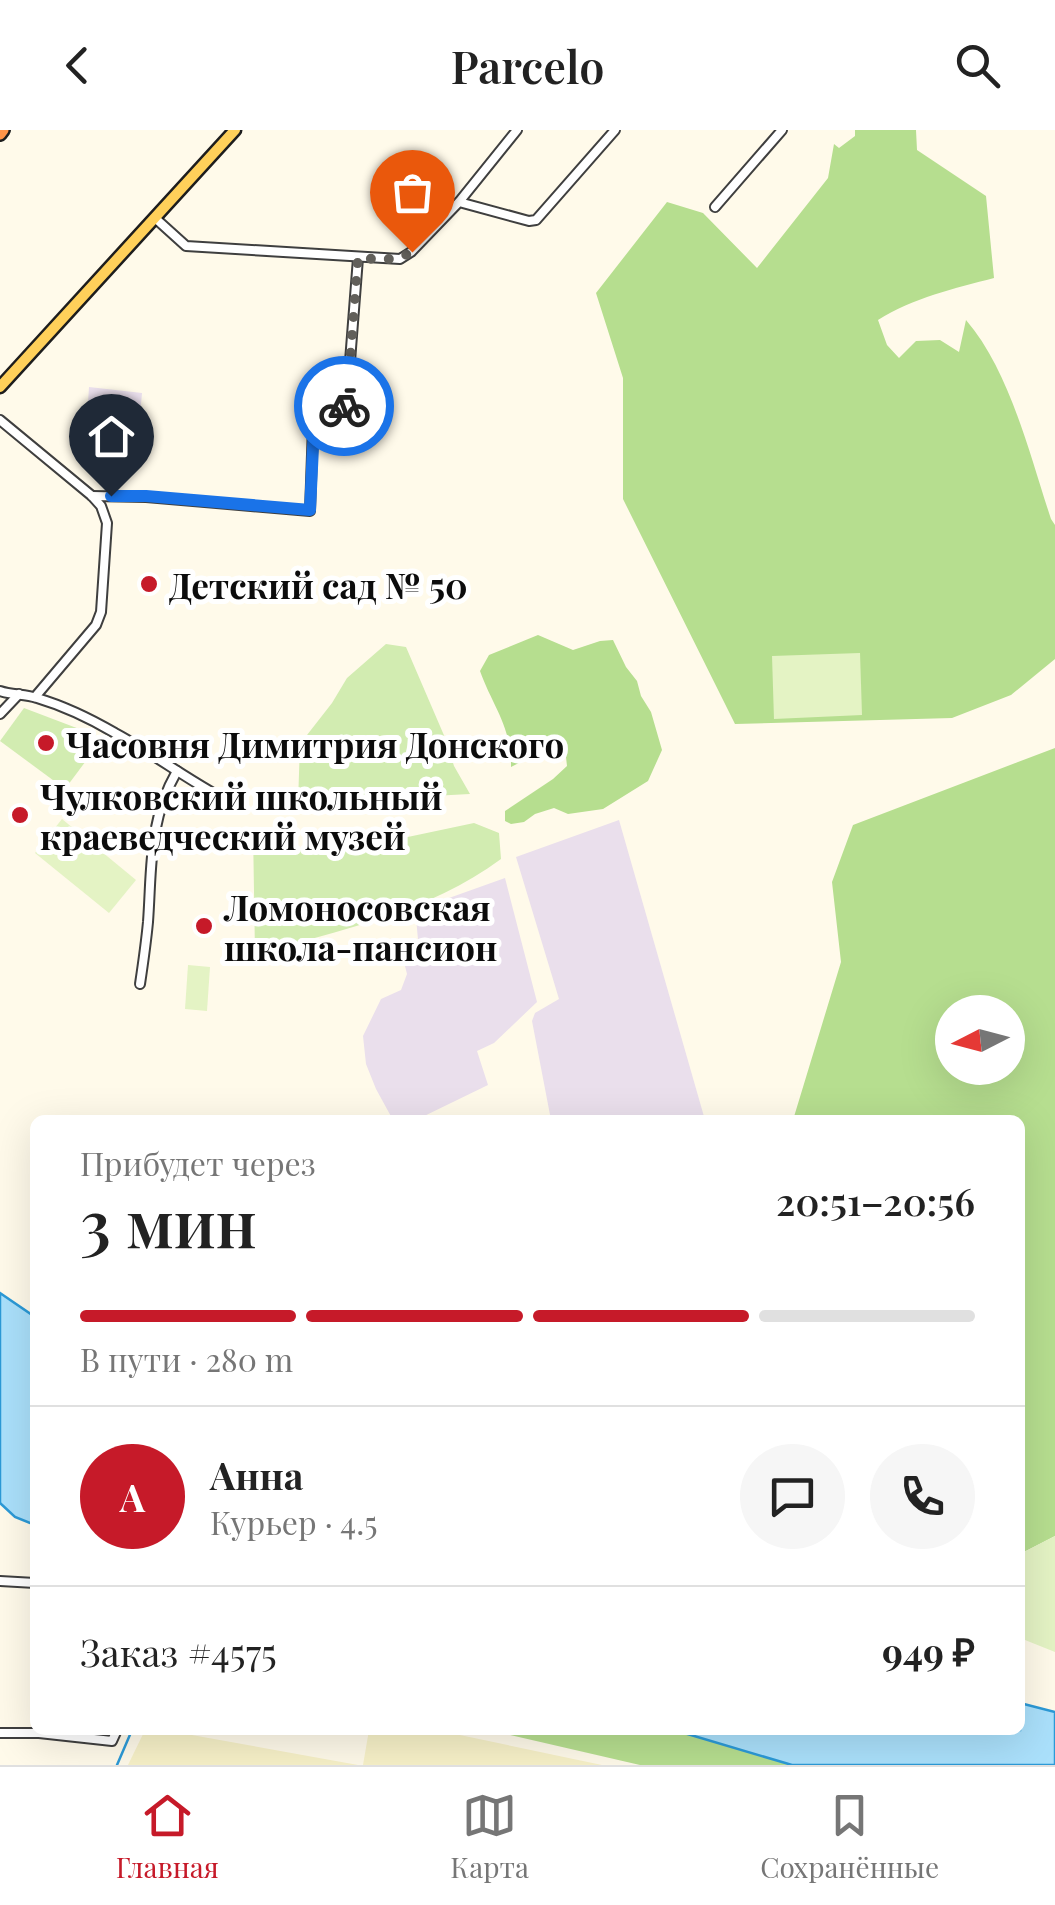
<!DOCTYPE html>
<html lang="ru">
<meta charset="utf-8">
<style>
:root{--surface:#fff;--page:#f6f6f6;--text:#222;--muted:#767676;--line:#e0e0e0;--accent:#c61a29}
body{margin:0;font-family:"Playfair Display",serif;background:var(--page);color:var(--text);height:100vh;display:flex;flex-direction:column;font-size:38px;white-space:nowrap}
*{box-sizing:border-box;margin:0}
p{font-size:32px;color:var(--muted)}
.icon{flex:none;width:55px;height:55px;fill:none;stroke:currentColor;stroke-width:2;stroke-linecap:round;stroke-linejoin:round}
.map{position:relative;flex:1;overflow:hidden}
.details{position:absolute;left:30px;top:985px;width:995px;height:620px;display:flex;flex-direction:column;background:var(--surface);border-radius:15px;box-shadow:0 10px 40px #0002}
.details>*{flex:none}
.needle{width:65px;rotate:264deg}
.controls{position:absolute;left:935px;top:865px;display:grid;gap:20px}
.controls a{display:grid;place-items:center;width:90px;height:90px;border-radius:50%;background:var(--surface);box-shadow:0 10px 40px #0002;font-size:50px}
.pin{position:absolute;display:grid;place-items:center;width:85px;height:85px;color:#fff;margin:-102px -42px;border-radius:50% 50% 50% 0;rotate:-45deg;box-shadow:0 0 10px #0007}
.pin .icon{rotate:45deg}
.courier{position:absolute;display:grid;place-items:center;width:100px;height:100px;margin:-50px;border:8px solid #1a73e8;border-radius:50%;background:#fff;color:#222;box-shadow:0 2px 12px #0007}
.headline em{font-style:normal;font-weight:600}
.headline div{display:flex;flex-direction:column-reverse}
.headline{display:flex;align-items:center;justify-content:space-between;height:170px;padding:0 50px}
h1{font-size:65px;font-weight:600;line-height:75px}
.bar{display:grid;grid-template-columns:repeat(4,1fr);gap:15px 10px;align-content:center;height:120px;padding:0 50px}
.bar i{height:12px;border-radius:8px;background:var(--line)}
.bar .current{background:var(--accent)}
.bar p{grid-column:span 4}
.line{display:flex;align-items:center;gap:25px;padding:0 50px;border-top:2px solid var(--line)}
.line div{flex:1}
.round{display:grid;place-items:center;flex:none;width:105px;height:105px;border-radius:52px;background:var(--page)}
header{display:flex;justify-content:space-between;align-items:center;height:130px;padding:0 50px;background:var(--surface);font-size:45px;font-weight:600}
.menu{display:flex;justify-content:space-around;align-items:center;height:140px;border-top:2px solid var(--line);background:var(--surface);font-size:28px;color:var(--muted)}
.menu a{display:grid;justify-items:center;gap:5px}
.menu .current{color:var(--accent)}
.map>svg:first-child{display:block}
</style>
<header><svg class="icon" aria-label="back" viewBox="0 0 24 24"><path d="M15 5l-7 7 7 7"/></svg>Parcelo<svg class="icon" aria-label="search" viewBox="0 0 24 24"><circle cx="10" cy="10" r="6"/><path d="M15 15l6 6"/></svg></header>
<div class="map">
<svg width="1055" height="1635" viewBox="0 0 1055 1635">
<rect width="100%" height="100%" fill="#fffaea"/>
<g fill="#eadfec">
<path d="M89,257L142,263L138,306L128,322L102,321L86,304Z"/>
<path d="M619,690L705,990H551L532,891L535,883L559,869L516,727Z"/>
<path d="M505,748L537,872L494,913L477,921L488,955L416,990H393L376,959L366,934L363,906L381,869L401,860L407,844L405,836L420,831L416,788L421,778Z"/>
</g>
<g fill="#f7f1c8">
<path d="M145,1600H164L358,1635H128Z"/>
<path d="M369,1600H436L602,1635H363Z"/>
</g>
<g fill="#d2ecb1">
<path d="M386,514L406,517L446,610L454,636L470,664L298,673L300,614L332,573L347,548Z"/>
<path d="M24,578L103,608L65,659L0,611Z"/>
<path d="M474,693L499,703L501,729C430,782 338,801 255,824L253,700L310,724L351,719Z"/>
</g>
<g fill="#b6de8f" fill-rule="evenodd">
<path d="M855,0H916L917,20L986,66L994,148C955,158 913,168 878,190L887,215L899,228L916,211L940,210L959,222L966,190C1010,241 1030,326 1051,389L1055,395V529L1011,565L952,588L735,594L623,369V248L596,163L667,72L703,83L757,138L828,48L834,14L839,18L855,6Z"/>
<path d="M538,505L573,520L600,511L613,510L626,537L637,551L641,566L651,582L662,620L648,651L603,679L568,684L554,678L535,684L524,692L511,694L505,691V681L553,649L567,636L565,618L546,619L511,637C512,597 492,575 480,541L489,525Z"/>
<path d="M1055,618V1406L1020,1424V990H793L841,832L832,752L853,695ZM952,882H1008V938H952Z"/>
<path d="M489,1600H674L792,1635H640Z"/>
</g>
<g fill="#e4f3c4">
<path d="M860,523L862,585L774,589L772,526Z"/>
<path d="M62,689L136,750L109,783L35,723Z"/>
<path d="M188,835L210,837L207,881L185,879Z"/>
<path d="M1055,1406V1522L1020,1508V1424Z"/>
</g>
<g fill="#aae0fb" stroke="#2c9ad7" stroke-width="2.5">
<path d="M0,1163L35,1187V1395L15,1387L0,1373Z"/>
<path d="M1020,1573L1055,1582V1635H792L674,1600H1020Z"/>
</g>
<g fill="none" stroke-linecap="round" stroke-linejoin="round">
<path stroke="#2c9ad7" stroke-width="2.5" d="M117,1635L132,1600"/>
<g stroke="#3f3f3f" stroke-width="12">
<g id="minor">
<path d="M459,72L517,0"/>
<path d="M715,77L782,0"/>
<path d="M155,88L186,116L400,129L411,122L459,72L529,91L536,90L615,0"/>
<path d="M0,290L92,366L101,376L107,393L101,482L96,495L35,567"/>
<path d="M92,366L146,367L310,381L313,296C331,285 335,292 347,270L358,128"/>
<path d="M0,561C11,565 25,564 37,568C64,576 91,589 115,603C158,626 197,657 241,678"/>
<path d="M0,584L19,564"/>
<path d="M140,854C143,834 146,813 148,792C152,736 148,692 177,641"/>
<path d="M0,1451L35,1453"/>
<path d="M0,1603H39L112,1611L117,1600"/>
</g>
</g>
<g stroke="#1d1d1d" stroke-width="15">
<path id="major" d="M0,257L235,0"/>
</g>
<g stroke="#1d1d1d" stroke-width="16">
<path id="highway" d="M0,4L3,0"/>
</g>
<use href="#minor" stroke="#fff" stroke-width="8"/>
<use href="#major" stroke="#ffd05a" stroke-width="10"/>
<use href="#highway" stroke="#ff9448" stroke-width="11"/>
</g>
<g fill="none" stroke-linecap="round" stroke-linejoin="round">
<path stroke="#615f5a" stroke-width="10" stroke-dasharray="0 18" d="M344,276L347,270L358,128C378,129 394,132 412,122"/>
<path stroke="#1a73e8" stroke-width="12" d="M111,366H146L310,380L314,296C325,287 335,292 344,276"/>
</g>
<g fill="#c61a29" stroke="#fff" stroke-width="4">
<circle cx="149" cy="454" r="10"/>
<circle cx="46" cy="613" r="10"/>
<circle cx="20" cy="685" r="10"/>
<circle cx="204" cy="796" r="10"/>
</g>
<g text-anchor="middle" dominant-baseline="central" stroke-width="10" stroke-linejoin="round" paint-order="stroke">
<g font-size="35" font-weight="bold" fill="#0c0c0c" stroke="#fff" text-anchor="start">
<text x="169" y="454">Детский сад № 50</text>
<text x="66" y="613">Часовня Димитрия Донского</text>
<text x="40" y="665">Чулковский школьный<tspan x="40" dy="40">краеведческий музей</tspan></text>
<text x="224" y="776">Ломоносовская<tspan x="224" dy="40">школа-пансион</tspan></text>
</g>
</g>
</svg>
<div class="controls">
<a><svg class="needle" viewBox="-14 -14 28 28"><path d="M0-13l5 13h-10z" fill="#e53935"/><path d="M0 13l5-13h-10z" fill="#767676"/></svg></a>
</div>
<div class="pin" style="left:412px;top:122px;background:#ea580c"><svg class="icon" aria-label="bag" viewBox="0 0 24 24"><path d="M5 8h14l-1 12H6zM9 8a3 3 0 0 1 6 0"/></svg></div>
<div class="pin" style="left:111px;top:366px;background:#1f2937"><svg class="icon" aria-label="home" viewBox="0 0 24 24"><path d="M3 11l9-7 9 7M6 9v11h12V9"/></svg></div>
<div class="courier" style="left:344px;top:276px"><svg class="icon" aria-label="bike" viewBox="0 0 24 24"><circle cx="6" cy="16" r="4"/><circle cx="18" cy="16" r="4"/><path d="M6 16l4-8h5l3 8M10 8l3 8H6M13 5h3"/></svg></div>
<section class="details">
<div class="headline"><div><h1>3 мин</h1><p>Прибудет через</p></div><em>20:51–20:56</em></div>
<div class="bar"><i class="current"></i><i class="current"></i><i class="current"></i><i></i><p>В пути · 280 m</p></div>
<div class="line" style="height:180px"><b class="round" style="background:var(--accent);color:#fff">А</b><div><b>Анна</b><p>Курьер · 4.5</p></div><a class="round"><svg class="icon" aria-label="chat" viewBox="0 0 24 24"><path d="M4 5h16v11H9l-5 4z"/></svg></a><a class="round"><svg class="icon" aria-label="phone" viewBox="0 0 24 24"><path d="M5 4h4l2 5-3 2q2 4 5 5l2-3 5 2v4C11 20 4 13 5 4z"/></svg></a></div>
<div class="line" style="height:130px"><div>Заказ #4575</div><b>949 ₽</b></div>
</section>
</div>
<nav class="menu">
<a class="current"><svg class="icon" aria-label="home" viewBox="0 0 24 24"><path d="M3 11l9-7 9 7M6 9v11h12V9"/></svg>Главная</a>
<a><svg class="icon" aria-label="map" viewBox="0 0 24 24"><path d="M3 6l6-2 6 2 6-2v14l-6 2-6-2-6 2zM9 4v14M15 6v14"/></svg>Карта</a>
<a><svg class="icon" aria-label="saved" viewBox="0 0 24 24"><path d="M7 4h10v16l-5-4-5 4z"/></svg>Сохранённые</a>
</nav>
